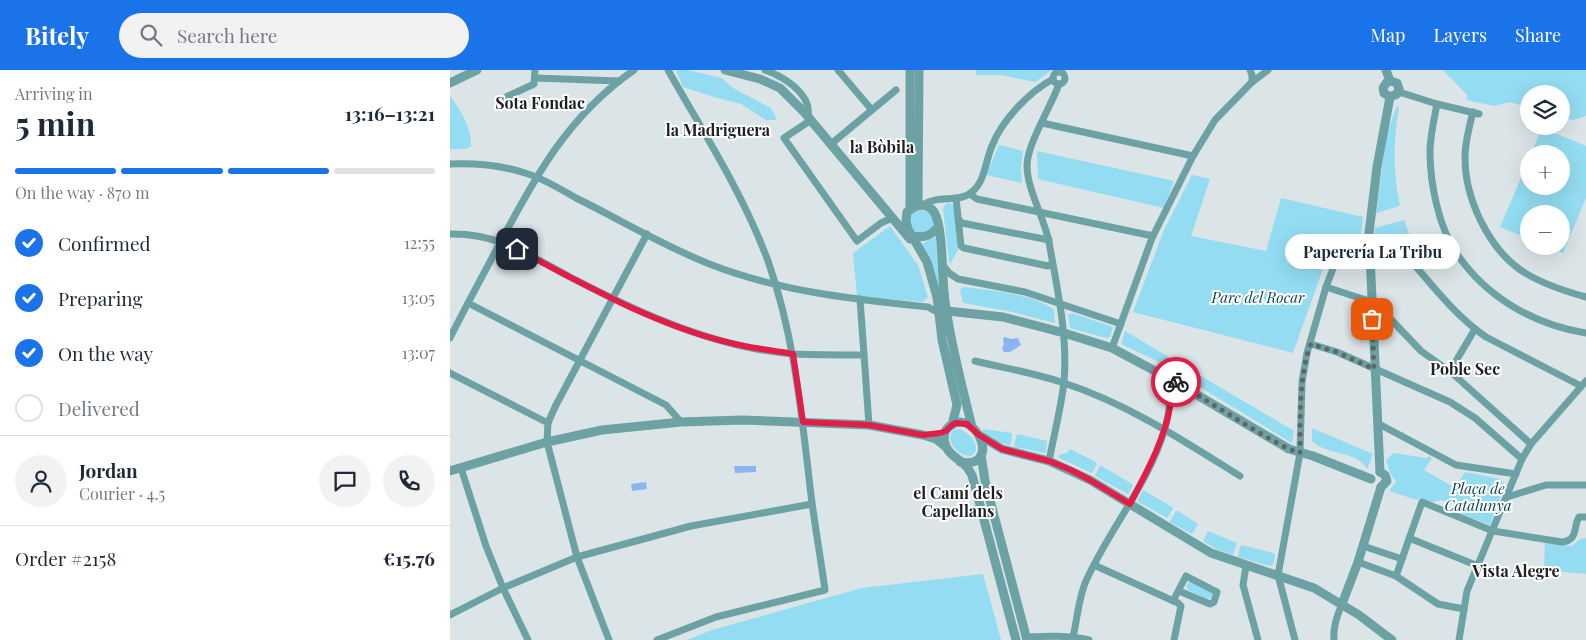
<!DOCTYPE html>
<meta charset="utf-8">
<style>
:root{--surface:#fff;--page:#f2f2f3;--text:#1f2937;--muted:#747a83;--line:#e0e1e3;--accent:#1a73e8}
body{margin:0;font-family:"Playfair Display",serif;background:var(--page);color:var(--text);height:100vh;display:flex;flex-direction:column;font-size:19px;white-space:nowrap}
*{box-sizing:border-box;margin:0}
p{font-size:16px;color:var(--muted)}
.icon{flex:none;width:28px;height:28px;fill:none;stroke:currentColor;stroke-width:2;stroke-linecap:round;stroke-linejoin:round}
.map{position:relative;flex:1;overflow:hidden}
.panel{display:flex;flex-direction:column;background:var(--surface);width:450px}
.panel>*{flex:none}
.fabs{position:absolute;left:1070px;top:15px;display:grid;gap:10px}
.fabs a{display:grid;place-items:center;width:50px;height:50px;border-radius:50%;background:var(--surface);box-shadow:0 5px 20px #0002;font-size:25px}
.pin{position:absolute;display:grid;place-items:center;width:42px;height:42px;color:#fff;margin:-21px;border-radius:10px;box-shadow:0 2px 8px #0006}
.courier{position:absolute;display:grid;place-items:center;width:50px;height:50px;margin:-25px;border:4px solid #e11d48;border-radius:50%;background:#fff;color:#222;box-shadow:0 1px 6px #0007}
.bubble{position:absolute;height:35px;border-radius:18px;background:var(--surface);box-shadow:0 5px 20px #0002;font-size:16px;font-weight:700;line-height:35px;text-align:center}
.head em{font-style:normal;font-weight:700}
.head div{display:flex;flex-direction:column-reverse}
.head{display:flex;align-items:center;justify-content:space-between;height:85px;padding:0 15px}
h1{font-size:32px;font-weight:700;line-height:38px}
.bar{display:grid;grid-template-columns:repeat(4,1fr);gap:8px 5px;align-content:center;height:60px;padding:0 15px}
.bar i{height:6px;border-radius:4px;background:var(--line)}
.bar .current{background:var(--accent)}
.bar p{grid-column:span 4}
.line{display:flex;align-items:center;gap:12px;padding:0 15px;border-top:1px solid var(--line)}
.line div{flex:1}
.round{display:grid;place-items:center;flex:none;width:52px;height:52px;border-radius:26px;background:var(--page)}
ol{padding:0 15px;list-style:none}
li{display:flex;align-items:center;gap:15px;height:55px}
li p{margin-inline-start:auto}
li .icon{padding:5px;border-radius:50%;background:var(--accent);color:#fff;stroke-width:4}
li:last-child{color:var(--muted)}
li i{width:28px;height:28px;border:2px solid var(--line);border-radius:50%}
header{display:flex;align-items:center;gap:30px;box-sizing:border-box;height:70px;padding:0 25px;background:var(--accent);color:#fff}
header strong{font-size:24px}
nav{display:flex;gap:28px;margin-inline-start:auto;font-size:18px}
.search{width:350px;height:45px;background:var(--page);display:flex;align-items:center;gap:12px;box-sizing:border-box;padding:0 18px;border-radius:28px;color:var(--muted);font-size:19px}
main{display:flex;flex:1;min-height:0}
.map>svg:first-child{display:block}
</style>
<header>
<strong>Bitely</strong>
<div class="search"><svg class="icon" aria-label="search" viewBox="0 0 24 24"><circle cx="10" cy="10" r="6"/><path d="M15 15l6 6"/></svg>Search here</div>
<nav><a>Map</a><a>Layers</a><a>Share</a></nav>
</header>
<main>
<section class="panel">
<div class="head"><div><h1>5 min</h1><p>Arriving in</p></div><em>13:16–13:21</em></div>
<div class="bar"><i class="current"></i><i class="current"></i><i class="current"></i><i></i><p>On the way · 870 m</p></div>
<ol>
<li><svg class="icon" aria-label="check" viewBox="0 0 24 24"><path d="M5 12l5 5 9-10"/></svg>Confirmed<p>12:55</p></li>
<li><svg class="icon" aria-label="check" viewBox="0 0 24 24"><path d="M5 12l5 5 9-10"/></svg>Preparing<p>13:05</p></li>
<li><svg class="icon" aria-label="check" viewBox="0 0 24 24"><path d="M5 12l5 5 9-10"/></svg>On the way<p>13:07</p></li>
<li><i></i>Delivered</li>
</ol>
<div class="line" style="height:90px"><a class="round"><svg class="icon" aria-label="person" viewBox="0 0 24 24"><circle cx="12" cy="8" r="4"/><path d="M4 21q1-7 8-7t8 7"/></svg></a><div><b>Jordan</b><p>Courier · 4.5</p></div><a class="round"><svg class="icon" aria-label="chat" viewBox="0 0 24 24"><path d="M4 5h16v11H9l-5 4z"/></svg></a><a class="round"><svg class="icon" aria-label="phone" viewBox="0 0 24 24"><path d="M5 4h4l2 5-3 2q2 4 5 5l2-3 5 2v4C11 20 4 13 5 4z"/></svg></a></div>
<div class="line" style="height:65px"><div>Order #2158</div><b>€15.76</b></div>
</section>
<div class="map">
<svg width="1136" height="570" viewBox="0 0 1136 570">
<rect width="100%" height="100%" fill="#dbe4e7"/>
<g fill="#93dcf1">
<path d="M226,0H237L272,8L283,18L321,38L327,50H316L291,34L264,27L233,17Z"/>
<path d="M526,0H602L585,12L551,5H526Z"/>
<path d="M993,0H1136V46L1123,50L1111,47V24H1079V38L1060,32L1044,36L1017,30V25Z"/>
<path d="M0,26C10,39 22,59 21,76L16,79H0Z"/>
<path d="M947,36L949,37C943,71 943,103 950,136L926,143L937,63Z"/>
<path d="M1092,58L1136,76V128L1113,183L1096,176H1111V144H1079V169L1050,157L1079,89V116H1111V84H1081Z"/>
<path d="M549,75L573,81L571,98L572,113L536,105Z"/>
<path d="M587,81L724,111L714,138L588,109Z"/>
<path d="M742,105L760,109L741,166L816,181L831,128L913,147L909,180L880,179L843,283L683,242L714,160Z"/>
<path d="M498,133L502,134L504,137L508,180L500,194L499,191L493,138L495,135Z"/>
<circle cx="472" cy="152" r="12"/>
<path d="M954,150L962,172L960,181L927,184L924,181L925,158Z"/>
<path d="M440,156L468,195L478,227L473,232L407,226L403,183Z"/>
<path d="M486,167L491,216L488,217L481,191L471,174Z"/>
<path d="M513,217C537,220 586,224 604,240L605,253L558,241L513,233L510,220Z"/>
<path d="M622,243L663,257L660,267L656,268L620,258L618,245Z"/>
<path d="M675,261L844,361L842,373L707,291L671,274Z"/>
<path d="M862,358L923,384L917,399C907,380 877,386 862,371Z"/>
<path d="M510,359C519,364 527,370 526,381L521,386C509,386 494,372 503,360Z"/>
<path d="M533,359L562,363L561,374L559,375L545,371L533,362Z"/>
<path d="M567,364L597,371L596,383L565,377L564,375Z"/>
<path d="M620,379L646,392L647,394L642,403L609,388V385L617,383Z"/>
<path d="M943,383L977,388L979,386L982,388L974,400L1005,418L1015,402L1049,409L1053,412L1054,417L1040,455L1011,444L1009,437L991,430L984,432L969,428L967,430L939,421L946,412L940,403L936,391Z"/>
<path d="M650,395L682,414L683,416L678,424L645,406Z"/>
<path d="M693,420L722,437L723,439L717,448L687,431Z"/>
<path d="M726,441H728L748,454L742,464L720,452Z"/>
<path d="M758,461L787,473L783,485L766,479L753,471Z"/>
<path d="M1136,468V504L1094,500L1095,473L1122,476L1130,469Z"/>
<path d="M792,475L823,483L825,485L823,495L820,496L788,487L790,477Z"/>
<path d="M533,504L551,570H237L262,560L412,518Z"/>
<path d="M740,511L763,523L762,527L757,529L738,520L736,516Z"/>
</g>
<g fill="#8ab4f2">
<path d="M554,267L562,269L568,268L571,275L560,282H554L552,279L554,274L553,269Z"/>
<path d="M284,396H306V402L285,403Z"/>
<path d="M196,412L197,419L182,421L181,414Z"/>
</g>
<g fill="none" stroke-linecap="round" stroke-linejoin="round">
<g stroke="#6da2a4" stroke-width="7">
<path d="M315,0C334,7 362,24 358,46"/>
<path d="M388,0L421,39"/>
<path d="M800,0L802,5V12"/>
<circle cx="609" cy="8" r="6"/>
<path d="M85,8L169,11"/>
<path d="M949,22L987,34L1029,44"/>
<path d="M56,27L84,14L85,0"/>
<path d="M987,34C984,50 980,66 980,82C980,114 989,158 1007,184C1037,228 1085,255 1136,263"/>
<path d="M1023,42C1019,57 1015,73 1015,88C1015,128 1038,178 1072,201C1092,214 1114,221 1136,227"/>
<path d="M361,50L334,68L407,171L431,153L442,148"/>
<path d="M592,53L743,86"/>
<path d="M381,74L446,20"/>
<path d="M0,94C25,93 51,95 75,103C93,108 110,119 126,128C171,150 215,177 262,195C332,222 404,229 478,237L489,243"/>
<path d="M520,124L527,129L703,166"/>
<path d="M506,128L511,176L514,178L598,196L602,194"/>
<path d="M473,135C488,124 510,134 523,121C535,111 536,89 542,76C552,50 579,22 603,9"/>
<path d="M509,150L512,153L599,170"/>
<path d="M0,164C49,163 78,185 120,207C151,223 183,239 216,252C256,268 301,281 345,284C367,285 390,285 413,285"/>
<path d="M920,191L951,190L962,192C985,219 1007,247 1036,267L1131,316"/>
<path d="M492,194L499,203L508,209L575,222L671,254"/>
<path d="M876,217L922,232L933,241L971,281L1002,303L1081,374"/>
<path d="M410,229L419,355"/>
<path d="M18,233L216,335L231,352"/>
<path d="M0,268C16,236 33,205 50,173C86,105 119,45 184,0"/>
<path d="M861,274L887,282L1000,332L1025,348L1072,389"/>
<path d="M662,278L702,168L743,86L765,50L801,13L818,0"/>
<path d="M525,291C554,298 585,303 614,313C678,334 734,371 790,406"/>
<path d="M1000,301L1025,259"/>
<path d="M0,303L98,353"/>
<path d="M929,354L1006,395L1066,404"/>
<path d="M599,391C604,365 611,338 614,312C618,265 607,218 599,172C594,147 577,120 577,95C578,72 601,37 609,14"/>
<path d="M11,398L36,476L53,518L78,570"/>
<path d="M1057,427L1096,415H1136"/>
<path d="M959,468L1028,496"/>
<path d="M913,476L952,489"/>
<path d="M908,492L946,506L988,534L1014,539"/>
<path d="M644,495L728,533L731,536L724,570"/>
<path d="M796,496L793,515L808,570"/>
<path d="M946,506L972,432L1043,461L1112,472C1129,470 1123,456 1129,447H1136"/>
<path d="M723,531L736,506L767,522L764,532L760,534L729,521"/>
<path d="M0,545L53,518L127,487L241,456L362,434"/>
<path d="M576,567C598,566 618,565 639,570"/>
<path d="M623,567C627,550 629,526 636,511C659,459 699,414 715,358C720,342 720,326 720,309"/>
<path d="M159,570L127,487L97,372L98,353L105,337L197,164"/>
<path d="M207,570L266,547L375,520C371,491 366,462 362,433C352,352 346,270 318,191C293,123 253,62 218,0"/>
<path d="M845,570L828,505L850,383L852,312L857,283L876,217L884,196"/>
<path d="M884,570C883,557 887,546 892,534"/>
<path d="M1009,570L1017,521L1072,389L1081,374L1136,311"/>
</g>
<g stroke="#6da2a4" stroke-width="9">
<path d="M275,0L310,9L330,18L354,42L460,169"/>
<path d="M469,0L468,131L470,135"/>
<path d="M936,0L940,11"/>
<path d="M0,13L27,0"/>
<path d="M940,27L947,24L949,19L947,13L940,11"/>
<path d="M940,27L934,23L933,18L937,12L940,11"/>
<path d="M460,140V0"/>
<path d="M460,166C473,168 480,167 488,157"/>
<path d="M497,241L553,247L614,263L662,278L720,309L839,379L863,386L921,409"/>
<path d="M502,355L507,335L492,270L487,227L477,192L458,159L456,151L457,142C465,135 477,131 484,142C493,156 492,203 494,222C495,233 497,245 499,256C505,290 514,324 522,357"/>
<path d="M529,365L552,379L599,391L640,410L761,483L864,518L909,545L942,570"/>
<path d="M531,385L535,411L577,570"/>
<path d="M510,392C553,400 526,338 501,355C495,359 493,366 495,373C497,384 508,388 515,395C518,398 520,402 522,405L566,570"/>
<path d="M0,401L97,372L152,360L231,352L292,350L419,355L473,365L486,369L496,377"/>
<path d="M930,402L919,163L927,97L940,27"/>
<path d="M930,402L935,405L937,411L931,417"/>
<path d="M892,534L908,492L931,417"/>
</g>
</g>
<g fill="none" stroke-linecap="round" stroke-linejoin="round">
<path stroke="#606567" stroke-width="5" stroke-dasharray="0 9" d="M726,312L813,365L839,379L850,383C850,351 849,303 861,274L887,282L924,299L922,249"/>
<path stroke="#e11d48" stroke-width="6" d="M67,179C139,217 213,260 294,276C310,279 327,281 343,284L353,352L419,355L473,365L490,363L496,361L502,355L506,353L517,354L529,365L552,379L599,391L621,400L640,410L680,434C696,403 714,371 720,337C721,328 720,318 720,309L726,312"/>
</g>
<g text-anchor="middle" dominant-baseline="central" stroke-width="4" stroke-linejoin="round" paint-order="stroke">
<g font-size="15" font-style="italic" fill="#084655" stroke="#fff">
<text x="808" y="227">Parc del Rocar</text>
<text x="1028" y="418">Plaça de<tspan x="1028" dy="17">Catalunya</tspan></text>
</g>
<g font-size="16" font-weight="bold" fill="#1d2122" stroke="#fff">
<text x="90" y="32">Sota Fondac</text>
<text x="268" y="59">la Madriguera</text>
<text x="432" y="76">la Bòbila</text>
<text x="1015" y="298">Poble Sec</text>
<text x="508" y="422">el Camí dels<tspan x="508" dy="18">Capellans</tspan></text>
<text x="1066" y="500">Vista Alegre</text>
</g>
</g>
</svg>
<div class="fabs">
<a><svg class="icon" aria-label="layers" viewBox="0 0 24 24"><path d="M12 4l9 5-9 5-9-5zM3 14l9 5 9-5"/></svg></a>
<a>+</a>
<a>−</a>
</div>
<div class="pin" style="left:922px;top:249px;background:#ea580c"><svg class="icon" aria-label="bag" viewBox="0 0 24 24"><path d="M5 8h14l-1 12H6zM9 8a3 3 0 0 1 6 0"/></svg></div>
<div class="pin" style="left:67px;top:179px;background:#1f2937"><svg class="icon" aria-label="home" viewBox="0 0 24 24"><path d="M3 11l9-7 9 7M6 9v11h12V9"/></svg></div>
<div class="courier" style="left:726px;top:312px"><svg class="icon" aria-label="bike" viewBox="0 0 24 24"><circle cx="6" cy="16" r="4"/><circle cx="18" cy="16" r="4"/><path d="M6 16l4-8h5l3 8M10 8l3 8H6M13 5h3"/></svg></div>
<div class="bubble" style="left:835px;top:164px;width:175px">Paperería La Tribu</div>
</div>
</main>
